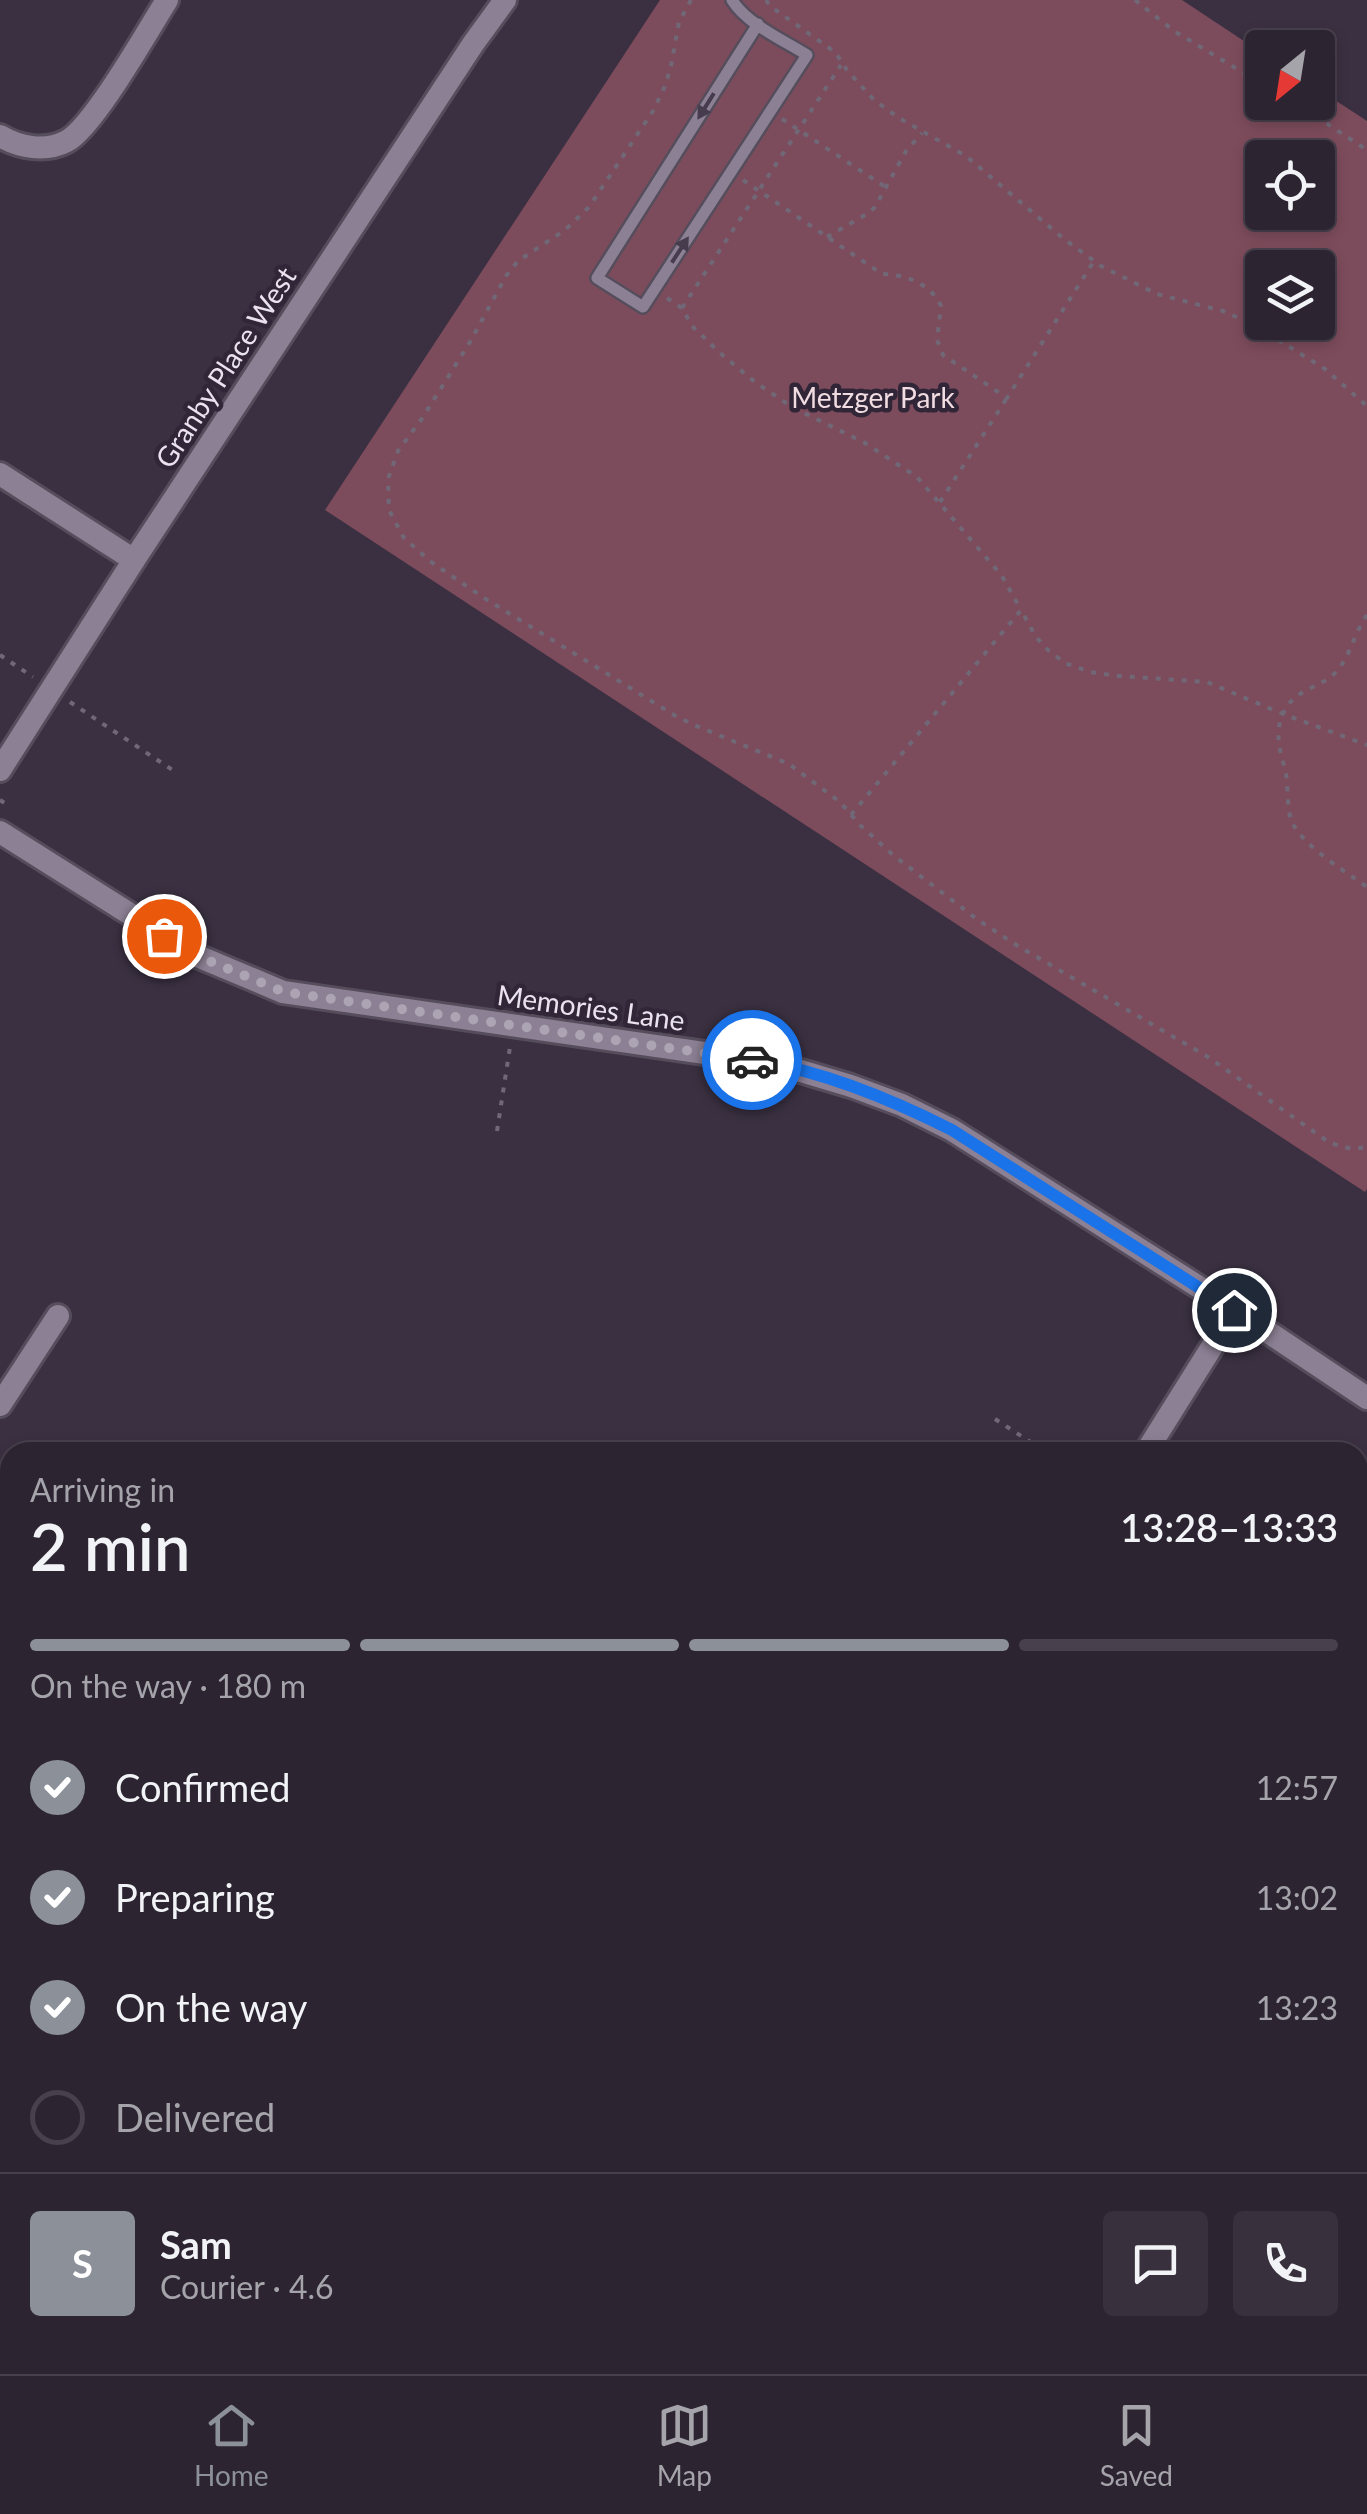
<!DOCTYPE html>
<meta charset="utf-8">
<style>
:root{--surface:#2c2431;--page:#38303d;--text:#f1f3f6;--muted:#a6a4ab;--line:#48414d;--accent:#8c9099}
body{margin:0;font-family:Lato,sans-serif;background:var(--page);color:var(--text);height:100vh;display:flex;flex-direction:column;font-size:38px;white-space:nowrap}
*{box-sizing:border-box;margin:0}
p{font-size:32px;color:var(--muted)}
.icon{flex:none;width:55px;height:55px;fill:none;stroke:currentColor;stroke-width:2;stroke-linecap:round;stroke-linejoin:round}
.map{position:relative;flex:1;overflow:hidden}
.details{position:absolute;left:0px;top:1442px;width:1368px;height:932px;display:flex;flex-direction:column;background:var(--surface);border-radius:30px 30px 0 0;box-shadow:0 5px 15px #0003,0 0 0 2px var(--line)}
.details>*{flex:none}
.needle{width:65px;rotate:210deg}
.buttons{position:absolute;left:1245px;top:30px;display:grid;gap:20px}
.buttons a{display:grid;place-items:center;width:90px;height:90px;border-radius:10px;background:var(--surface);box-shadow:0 5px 15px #0003,0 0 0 2px var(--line);font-size:50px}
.pin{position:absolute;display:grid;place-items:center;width:85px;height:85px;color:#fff;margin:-42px;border:5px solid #fff;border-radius:50%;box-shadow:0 2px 10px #0007}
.courier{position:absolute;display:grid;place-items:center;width:100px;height:100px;margin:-50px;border:8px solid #1a73e8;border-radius:50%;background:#fff;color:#222;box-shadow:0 2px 12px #0007}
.overview em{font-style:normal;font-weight:600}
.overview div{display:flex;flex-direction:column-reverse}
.overview{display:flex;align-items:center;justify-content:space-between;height:170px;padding:0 30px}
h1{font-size:65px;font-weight:600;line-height:75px}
.bar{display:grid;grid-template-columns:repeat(4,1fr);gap:15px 10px;align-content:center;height:120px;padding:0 30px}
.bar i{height:12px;border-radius:8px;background:var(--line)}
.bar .on{background:var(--accent)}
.bar p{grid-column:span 4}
.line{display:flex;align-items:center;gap:25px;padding:0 30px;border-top:2px solid var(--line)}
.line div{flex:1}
.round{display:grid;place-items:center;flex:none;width:105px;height:105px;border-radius:10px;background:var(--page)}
ol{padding:0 30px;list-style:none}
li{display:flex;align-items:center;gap:30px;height:110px}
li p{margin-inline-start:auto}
li .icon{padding:10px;border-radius:50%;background:var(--accent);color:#fff;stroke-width:4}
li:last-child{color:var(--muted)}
li i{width:55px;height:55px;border:5px solid var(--line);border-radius:50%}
.dock{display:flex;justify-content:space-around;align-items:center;height:140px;border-top:2px solid var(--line);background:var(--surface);font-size:28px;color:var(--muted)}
.dock a{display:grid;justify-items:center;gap:5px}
.dock .on{color:var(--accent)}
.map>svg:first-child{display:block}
</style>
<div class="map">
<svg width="1367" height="2374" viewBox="0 0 1367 2374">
<rect width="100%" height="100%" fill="#3a3041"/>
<g fill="#7d4c5c" fill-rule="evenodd">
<path d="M660,0H1182L1262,53V102H1318V89L1367,121V1189L1365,1192L325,510ZM1262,158H1318V212H1262ZM1262,268H1318V322H1262Z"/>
<path d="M0,1772L10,1779V1846L0,1838Z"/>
<path d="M148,2365H342V2374H142Z"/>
</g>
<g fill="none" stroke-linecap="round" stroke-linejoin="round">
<g stroke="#554d5c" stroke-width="16">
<g id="lane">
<path d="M732,0C747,24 783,40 807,55L643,307L597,278L758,24"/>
<path d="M484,2365L487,2374"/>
<path d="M612,2374L614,2365"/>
</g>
</g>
<g stroke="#554d5c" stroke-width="28">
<g id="street">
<path d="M0,136C20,148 46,152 67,141C94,126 148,30 167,0"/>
<path d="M0,474L134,560"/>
<path d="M0,770L134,560L473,44L505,0"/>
<path d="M0,832L195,955L283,992L774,1063L851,1086L902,1105L952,1130L1235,1310L1367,1398"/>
<path d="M0,1405L58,1316"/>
<path d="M1146,1452L1235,1310"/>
<path d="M0,1618L10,1622"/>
<path d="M1358,1727L1367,1732"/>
<path d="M0,2009L10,2058"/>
<path d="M0,2082L10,2080"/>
<path d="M1358,2151L1367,2149"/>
<path d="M0,2326L10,2311"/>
<path d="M1147,2365L1161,2374"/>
</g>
</g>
<g stroke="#716877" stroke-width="4" stroke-dasharray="5 8" stroke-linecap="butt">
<path d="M691,0L679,22L671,66L665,86L653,111L589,207L565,230L518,261L506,276L470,342L421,420L398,451L388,479L389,510L404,538L430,561L481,596L674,715L694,725L789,764L840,802L860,825L893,855L978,920L1018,946L1208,1057L1330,1143L1352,1149L1367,1147"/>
<path d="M766,0L770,6L835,52L847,70L874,100L899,118L966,156L1064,239L1101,266L1157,294L1223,311L1256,326L1325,369L1367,406"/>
<path d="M1135,0L1174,31L1262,84"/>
<path d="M1294,102L1367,150"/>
<path d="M782,119L887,188"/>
<path d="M743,180L882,274C905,274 931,284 941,306L937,340L943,355L1007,398L1094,261"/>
<path d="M827,237L867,214L875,207L906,151L922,133"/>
<path d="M667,298L682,308L692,326L720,353L755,382L792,407L865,443L917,477L1002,576L1021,610"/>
<path d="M682,308L841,65"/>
<path d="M940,502L1007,398"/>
<path d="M1367,615C1354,633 1349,661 1333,675C1318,688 1295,690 1285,710C1274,730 1279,748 1285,769C1289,784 1286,809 1292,822C1304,847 1345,871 1367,887"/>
<path d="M0,655L33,677"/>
<path d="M70,702L174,771"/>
<path d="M0,800L6,804"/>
<path d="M851,815L1021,610L1036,637L1049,651L1065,663L1090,672L1119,676L1207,682L1283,714L1367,745"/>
<path d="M497,1131L510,1047"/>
<path d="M995,1419L1046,1452"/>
</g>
<use href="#lane" stroke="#8c8094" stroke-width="11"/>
<use href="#street" stroke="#8c8094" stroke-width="22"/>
</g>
<defs><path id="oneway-solid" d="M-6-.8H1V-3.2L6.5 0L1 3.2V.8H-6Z" transform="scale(2.5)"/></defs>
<g fill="#473c4e">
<use href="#oneway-solid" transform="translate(706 106) rotate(122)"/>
<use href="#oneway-solid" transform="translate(680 250) rotate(-57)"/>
</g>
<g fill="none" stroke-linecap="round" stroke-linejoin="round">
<path stroke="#aca4b2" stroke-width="10" stroke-dasharray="0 18" d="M164,936L195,955L284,992L752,1060"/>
<path stroke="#1a73e8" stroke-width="12" d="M752,1060C821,1070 889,1098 952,1130L1234,1310"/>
</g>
<g text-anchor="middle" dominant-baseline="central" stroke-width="9" stroke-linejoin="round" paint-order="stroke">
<g font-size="28" fill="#eae3ef" stroke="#302637">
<text transform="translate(225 367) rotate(-57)">Granby Place West</text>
<text transform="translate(591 1007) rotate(8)">Memories Lane</text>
</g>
<g font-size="28" fill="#f1dce2" stroke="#302637">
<text x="873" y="397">Metzger Park</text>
</g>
</g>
</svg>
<div class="buttons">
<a><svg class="needle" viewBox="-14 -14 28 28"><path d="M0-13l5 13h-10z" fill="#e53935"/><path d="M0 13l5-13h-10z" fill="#a6a4ab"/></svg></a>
<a><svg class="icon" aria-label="locate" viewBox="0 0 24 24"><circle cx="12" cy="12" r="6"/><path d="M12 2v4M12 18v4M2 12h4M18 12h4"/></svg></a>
<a><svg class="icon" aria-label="layers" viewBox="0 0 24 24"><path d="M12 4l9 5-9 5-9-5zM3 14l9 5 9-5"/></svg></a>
</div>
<div class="pin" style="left:164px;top:936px;background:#ea580c"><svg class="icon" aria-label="bag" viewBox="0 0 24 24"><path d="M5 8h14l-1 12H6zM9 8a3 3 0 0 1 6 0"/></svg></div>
<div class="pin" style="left:1234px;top:1310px;background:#1f2937"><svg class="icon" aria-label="home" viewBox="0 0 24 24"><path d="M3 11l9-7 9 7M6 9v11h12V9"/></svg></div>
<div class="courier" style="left:752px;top:1060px"><svg class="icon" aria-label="car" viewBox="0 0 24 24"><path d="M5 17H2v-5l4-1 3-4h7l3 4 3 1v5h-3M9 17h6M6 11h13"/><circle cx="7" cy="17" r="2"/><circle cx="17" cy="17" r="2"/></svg></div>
<section class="details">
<div class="overview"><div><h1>2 min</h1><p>Arriving in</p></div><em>13:28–13:33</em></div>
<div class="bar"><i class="on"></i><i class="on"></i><i class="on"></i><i></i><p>On the way · 180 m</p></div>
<ol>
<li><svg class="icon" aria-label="check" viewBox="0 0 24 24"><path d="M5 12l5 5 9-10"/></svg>Confirmed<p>12:57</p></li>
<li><svg class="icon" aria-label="check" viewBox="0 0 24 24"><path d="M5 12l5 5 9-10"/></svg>Preparing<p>13:02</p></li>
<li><svg class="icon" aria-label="check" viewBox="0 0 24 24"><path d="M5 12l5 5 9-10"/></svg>On the way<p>13:23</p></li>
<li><i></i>Delivered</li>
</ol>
<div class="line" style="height:180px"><b class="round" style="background:var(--accent);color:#fff">S</b><div><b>Sam</b><p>Courier · 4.6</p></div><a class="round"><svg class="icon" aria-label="chat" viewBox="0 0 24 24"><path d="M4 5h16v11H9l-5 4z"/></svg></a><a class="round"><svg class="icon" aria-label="phone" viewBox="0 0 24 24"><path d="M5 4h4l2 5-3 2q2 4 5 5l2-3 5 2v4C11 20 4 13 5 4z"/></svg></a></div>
</section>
</div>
<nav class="dock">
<a class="on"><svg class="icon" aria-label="home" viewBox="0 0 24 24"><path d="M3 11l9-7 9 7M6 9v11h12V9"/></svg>Home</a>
<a><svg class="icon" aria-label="map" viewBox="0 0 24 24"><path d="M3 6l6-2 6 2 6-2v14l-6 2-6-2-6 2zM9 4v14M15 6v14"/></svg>Map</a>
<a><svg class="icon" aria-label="saved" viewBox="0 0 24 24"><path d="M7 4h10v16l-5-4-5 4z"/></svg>Saved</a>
</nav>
